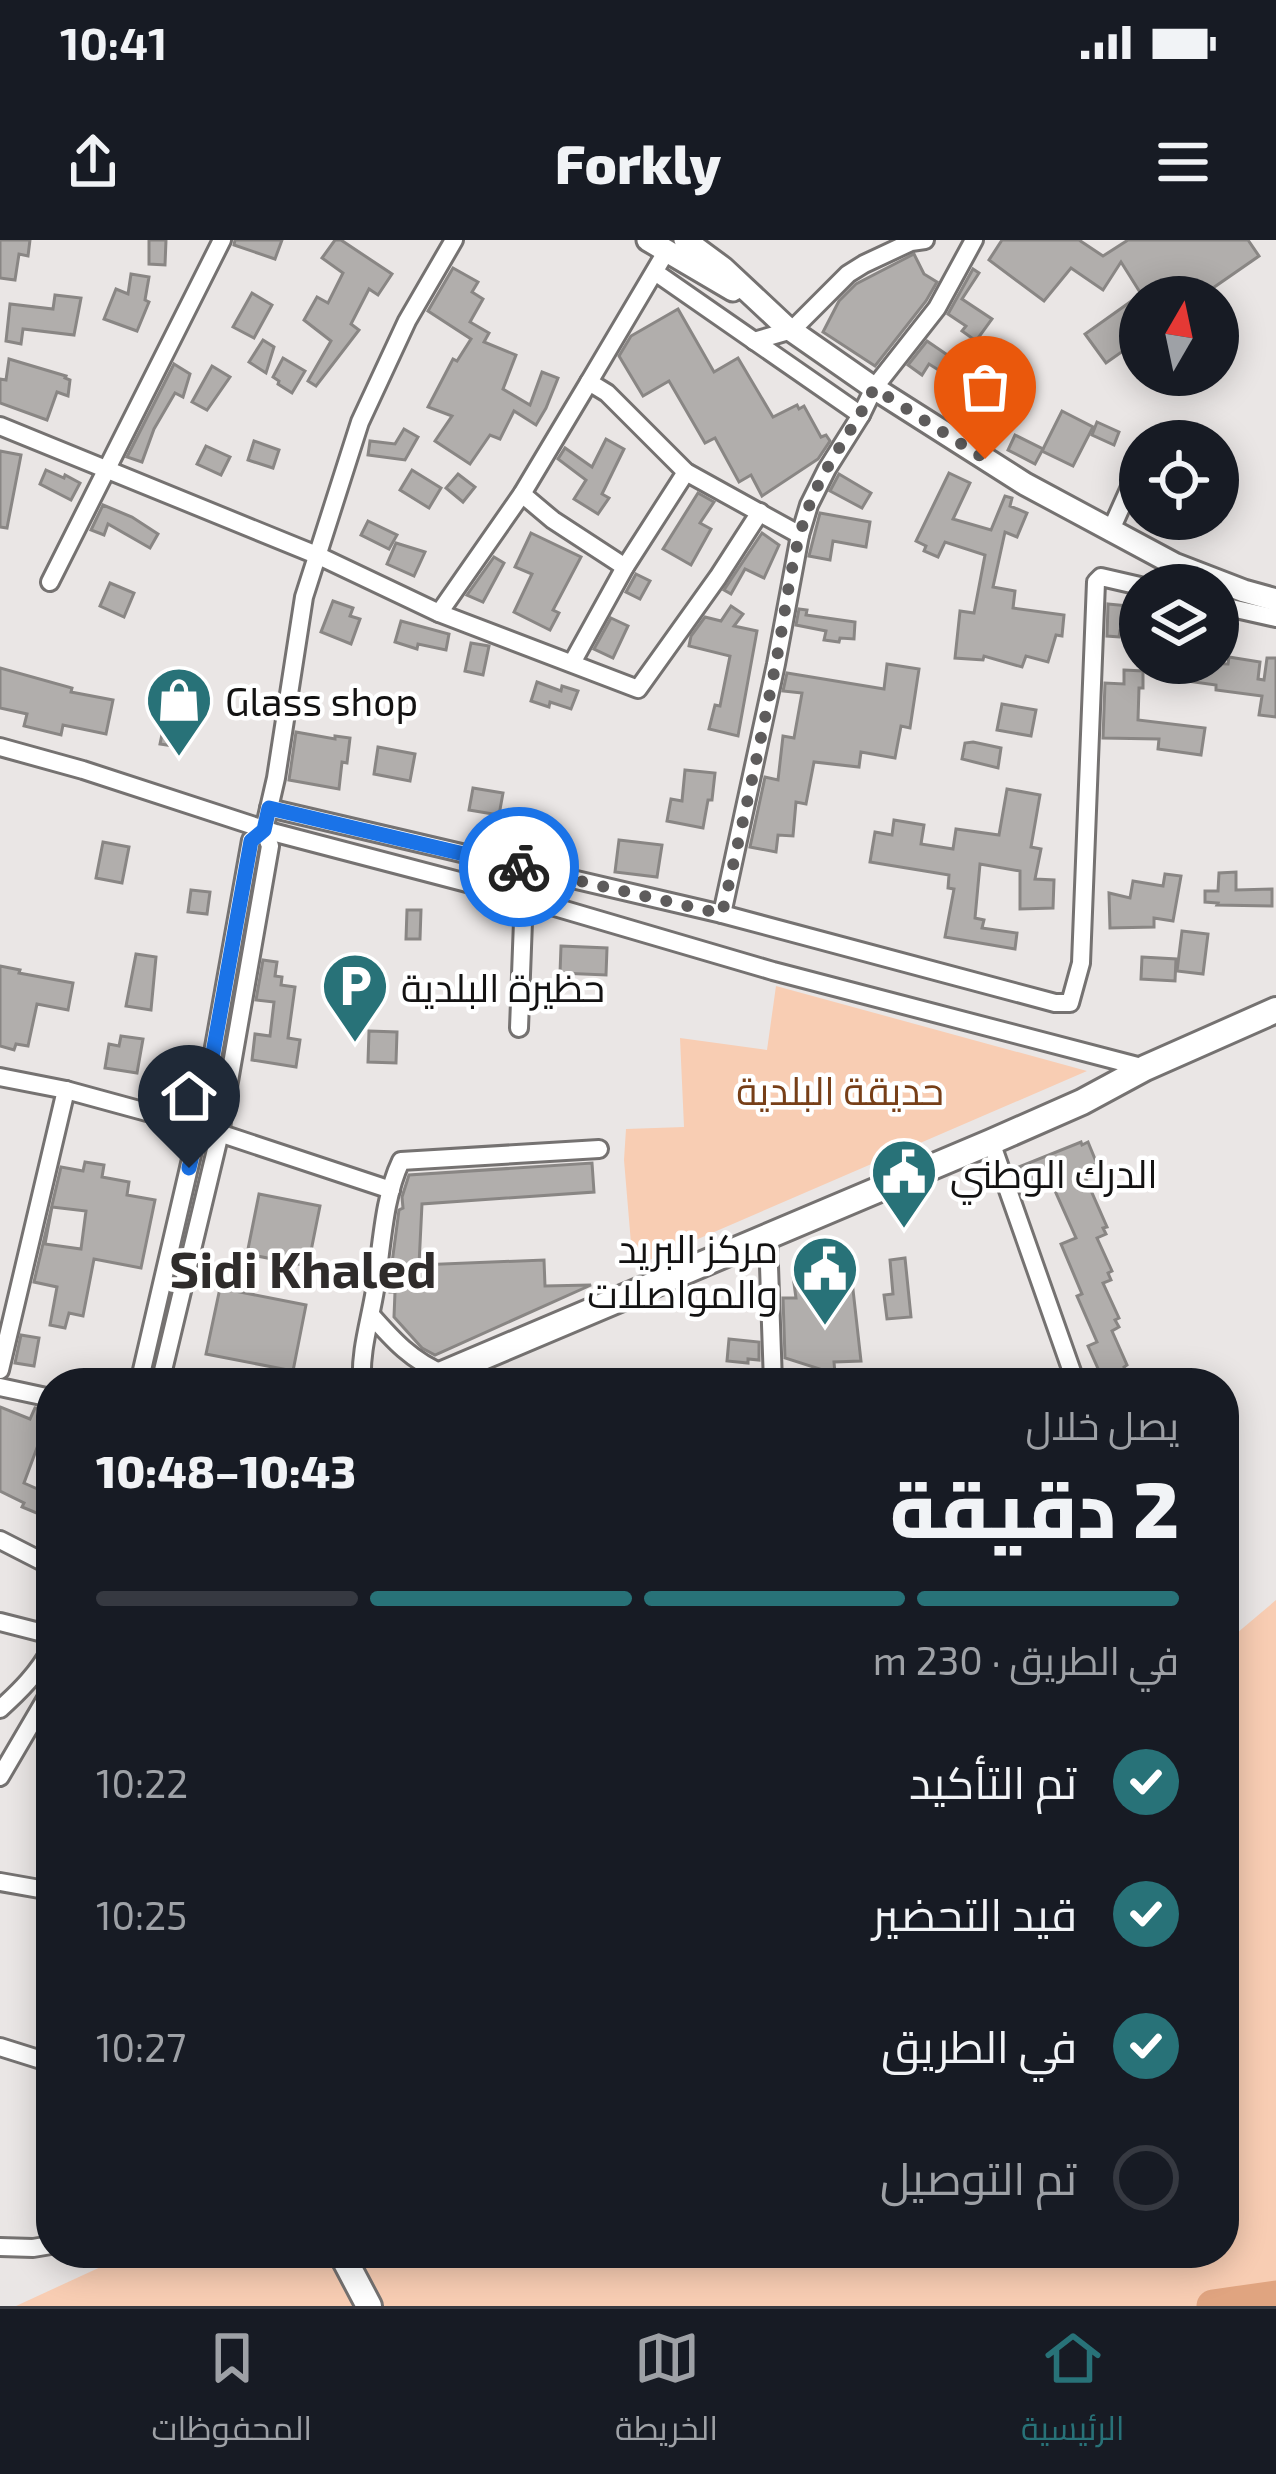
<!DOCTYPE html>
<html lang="ar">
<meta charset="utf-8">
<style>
:root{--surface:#171b24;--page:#242831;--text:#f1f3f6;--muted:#9ea1a6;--line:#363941;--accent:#287278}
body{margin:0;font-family:"Exo 2",Cairo,sans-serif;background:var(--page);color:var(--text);direction:rtl;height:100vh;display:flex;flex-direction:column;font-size:45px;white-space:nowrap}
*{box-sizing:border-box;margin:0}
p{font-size:39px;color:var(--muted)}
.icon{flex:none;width:66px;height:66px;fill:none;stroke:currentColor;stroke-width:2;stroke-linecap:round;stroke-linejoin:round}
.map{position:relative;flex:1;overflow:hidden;direction:ltr}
.drawer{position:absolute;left:36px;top:1128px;width:1203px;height:900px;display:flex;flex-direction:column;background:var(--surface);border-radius:48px;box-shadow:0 6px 30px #0003;direction:rtl}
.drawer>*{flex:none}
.needle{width:78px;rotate:9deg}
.controls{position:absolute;left:1119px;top:36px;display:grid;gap:24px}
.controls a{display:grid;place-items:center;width:120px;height:120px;border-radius:50%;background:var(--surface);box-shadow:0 6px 30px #0003;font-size:60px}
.pin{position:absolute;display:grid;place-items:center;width:102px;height:102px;color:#fff;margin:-123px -51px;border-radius:50% 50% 50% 0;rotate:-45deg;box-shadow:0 0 12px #0007}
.pin .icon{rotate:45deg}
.courier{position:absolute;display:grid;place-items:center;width:120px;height:120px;margin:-60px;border:9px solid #1a73e8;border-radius:50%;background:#fff;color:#222;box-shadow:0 3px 15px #0007}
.headline em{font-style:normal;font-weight:800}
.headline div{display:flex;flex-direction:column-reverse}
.headline{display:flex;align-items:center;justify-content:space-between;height:204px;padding:0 60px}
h1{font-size:78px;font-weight:800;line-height:90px}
.bar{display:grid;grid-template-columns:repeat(4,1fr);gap:18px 12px;align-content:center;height:144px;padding:0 60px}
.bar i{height:15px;border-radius:9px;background:var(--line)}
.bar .active{background:var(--accent)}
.bar p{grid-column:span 4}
ol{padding:0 60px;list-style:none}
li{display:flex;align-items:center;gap:36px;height:132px}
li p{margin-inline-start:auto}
li .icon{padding:12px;border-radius:50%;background:var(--accent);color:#fff;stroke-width:4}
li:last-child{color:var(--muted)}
li i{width:66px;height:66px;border:6px solid var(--line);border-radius:50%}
.status{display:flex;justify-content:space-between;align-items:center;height:84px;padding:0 60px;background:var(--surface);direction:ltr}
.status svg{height:33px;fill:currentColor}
header{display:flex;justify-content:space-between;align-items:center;height:156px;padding:0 60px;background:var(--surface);font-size:54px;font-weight:800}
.dock{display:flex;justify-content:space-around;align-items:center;height:168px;border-top:3px solid var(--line);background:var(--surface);font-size:33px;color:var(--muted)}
.dock a{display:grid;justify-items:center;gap:6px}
.dock .active{color:var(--accent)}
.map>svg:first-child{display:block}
</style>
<div class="status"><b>10:41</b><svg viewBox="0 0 49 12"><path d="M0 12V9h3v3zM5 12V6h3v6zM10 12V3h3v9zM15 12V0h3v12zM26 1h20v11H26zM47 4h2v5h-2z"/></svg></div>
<header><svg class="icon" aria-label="menu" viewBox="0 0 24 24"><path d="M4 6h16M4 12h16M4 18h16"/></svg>Forkly<svg class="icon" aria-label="share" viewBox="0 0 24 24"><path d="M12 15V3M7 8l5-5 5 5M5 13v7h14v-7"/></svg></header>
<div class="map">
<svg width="1276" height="2066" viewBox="0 0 1276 2066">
<rect width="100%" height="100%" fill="#eae6e5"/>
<g fill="#f8cdb3">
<path d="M776,746L1087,831L633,1027L624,920L626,889L684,887L680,798L767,810Z"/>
<path d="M1276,1360V2066H16L131,2013H1224V1404Z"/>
</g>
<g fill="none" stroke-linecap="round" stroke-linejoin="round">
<path stroke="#e0a480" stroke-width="33" d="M1213,2066L1276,2057"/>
</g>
<g fill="#b1aeac" stroke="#898684" stroke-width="3" fill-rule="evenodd">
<path d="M0,0H30L28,16L19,14L15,40L0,38Z"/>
<path d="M149,0H166L165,25L149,24Z"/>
<path d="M235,0H282L275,19L234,5Z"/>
<path d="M335,0H341L392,34L378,55L369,49L351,84L359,90L316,146L308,141L331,101L304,80L317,57L328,63L343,33L322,18Z"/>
<path d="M1002,0H1079L1103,16L1128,0H1248L1259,16L1200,57H1143L1121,22L1103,50L1071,28L1044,61L989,20Z"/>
<path d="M914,14L924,34L937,42L926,61L875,126L823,92L839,61L856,44Z"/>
<path d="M453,28L478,42L472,52L483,59L470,82L489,93L484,102L516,115L503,149L530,165L542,132L558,138L546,168L536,185L514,171L500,199L490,195L470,224L435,201L452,176L428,167L453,119L457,121L471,99L428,71Z"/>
<path d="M973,29L979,33L962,59L992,79L976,101L962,91L966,86L948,74Z"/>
<path d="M131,34L149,37L145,60L149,62L137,91L104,79L116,49L128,54Z"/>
<path d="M252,53L272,65L254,98L233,87Z"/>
<path d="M55,55L81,58L74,95L23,89L21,104L6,101L10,64L53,69Z"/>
<path d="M1140,55V99L1106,123L1085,94Z"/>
<path d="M678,69L714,132L738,118L773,177L797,165L799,169L804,166L821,197L826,195L830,201L818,219L762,256L751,235L739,242L715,198L705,203L669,141L643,156L619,116L631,96Z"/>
<path d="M263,100L274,107L266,133L249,122Z"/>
<path d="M927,101L965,127V133L959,143L929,124L922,135L908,125Z"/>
<path d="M283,118L305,131L292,153L278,144L279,141L273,137Z"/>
<path d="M9,119L66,136L65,138L70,140L68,156L57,152L47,180L0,163V139L6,140Z"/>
<path d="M174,124L190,134L183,157L175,153L154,189L142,222L127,217Z"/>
<path d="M212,126L230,137L207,170L192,162Z"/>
<path d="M1062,171L1093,187L1073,226L1042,211Z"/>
<path d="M1097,182L1119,192L1114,205L1092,195Z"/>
<path d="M404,189L418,197L405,220L368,215L370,201L395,204Z"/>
<path d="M1015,195L1043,209L1035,224L1008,210Z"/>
<path d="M606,199L624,209L602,254L609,258L598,274L574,259L586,240L558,219L565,208L592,227Z"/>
<path d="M254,201L279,210L273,228L248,220Z"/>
<path d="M206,206L230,217L221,235L197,224Z"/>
<path d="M0,211L21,215L7,288L0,287Z"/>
<path d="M46,230L64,238L65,235L80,243L71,260L40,244Z"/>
<path d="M412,230L441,248L429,268L400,250Z"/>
<path d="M949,233L970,243L953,279L991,290L1005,256L1012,258L1010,266L1027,273L1017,297L1005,292L993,347L1015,351L1013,368L1064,375L1062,396L1056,395L1048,422L1026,416L1022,427L984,416L983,420L955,418L960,371L974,373L985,315L945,302L938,317L924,311L926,306L916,301Z"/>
<path d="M458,234L475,247L463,262L446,248Z"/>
<path d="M839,234L871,253L862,268L830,251Z"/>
<path d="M698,253L714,262L700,283L711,289L691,325L663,309Z"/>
<path d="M103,265L132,277L158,294L150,308L108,284L104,295L91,290Z"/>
<path d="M820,273L870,282L866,307L833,301L830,320L809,316Z"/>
<path d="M368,281L397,295L389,309L361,295Z"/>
<path d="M531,293L581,317L553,370L559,373L550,390L514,372L532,334L515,327Z"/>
<path d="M762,293L779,305L764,338L745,329L731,354L724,350Z"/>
<path d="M396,303L425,312L414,336L387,324Z"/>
<path d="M494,317L504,323L483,362L467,355Z"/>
<path d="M636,334L650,341L640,359L626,352Z"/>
<path d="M110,343L134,353L124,377L100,366Z"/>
<path d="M333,361L353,368L350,376L360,379L351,404L321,392Z"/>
<path d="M1108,364L1140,367V393L1120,391L1119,397L1107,396Z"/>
<path d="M731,366L743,374L734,386L757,391L738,496L709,489L715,465L720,466L730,416L689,406L691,396L705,377L721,381Z"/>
<path d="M799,369L807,370L806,375L855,382L854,399L840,398L839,402L824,400L826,391L796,385Z"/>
<path d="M611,378L628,386L613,418L594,409Z"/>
<path d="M401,381L449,394L446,410L418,404L417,409L395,402Z"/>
<path d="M471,403L489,406L483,435L465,431Z"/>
<path d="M1229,417L1260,422L1258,439L1264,440L1267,418H1276V477L1259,475L1262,456L1216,450V445L1187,441L1190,423L1228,424Z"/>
<path d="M887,424L919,429L910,488L901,486L895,518L861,512L859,527L814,522L806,564L796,562L793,596L778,595L776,612L750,607L765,537L778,540L783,496L794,498L802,453L783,451L787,433L884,449Z"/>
<path d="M0,428L72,448L71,452L113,460L106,494L63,485L61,495L24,486L27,474L0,468Z"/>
<path d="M1124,430L1143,431V448H1139L1138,480L1205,488L1201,515L1158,509L1159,499L1103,498L1105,443L1124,444Z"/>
<path d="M537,442L561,451L562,446L578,451L571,469L550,462L549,467L531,461Z"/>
<path d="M1002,464L1036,470L1031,496L997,490Z"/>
<path d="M165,480L185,484L180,507L160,504Z"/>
<path d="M296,492L335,499V496L350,498L347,523L342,522L339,549L289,540Z"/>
<path d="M973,502L1001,508L998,528L962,519L965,503Z"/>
<path d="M378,507L415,514L410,541L374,534Z"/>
<path d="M685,530L715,533L712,560H708L703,588L667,581L671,559L682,561Z"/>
<path d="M473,548L503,553L499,575L469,570Z"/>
<path d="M1007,549L1040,555L1031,607L1041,609L1035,639L1054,640L1053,668L1020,669V631L980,624L975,678L984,680L982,688L1017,693L1015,709L945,697L954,649L948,648L949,635L870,622L875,592L892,595L894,580L924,585L921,604L953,609L956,589L999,595Z"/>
<path d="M619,600L662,605L657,637L615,632Z"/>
<path d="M103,602L129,607L122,643L96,638Z"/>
<path d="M1236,632V650L1272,649V666L1217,665L1218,663L1205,662V651H1218L1219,633Z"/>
<path d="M1165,634L1181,636L1173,681L1154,678V687L1110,688L1109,653L1130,658L1133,641L1163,646Z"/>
<path d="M191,650L210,652L207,674L188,672Z"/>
<path d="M407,670H421L420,699H406Z"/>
<path d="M1182,691L1208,694L1203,734L1177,731Z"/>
<path d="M561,706L607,708L606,735L560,733Z"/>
<path d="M136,714L156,717L151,770L126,766Z"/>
<path d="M1142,717L1176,719L1175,741L1141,739Z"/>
<path d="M263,720L277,722L275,736L282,737L281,745L295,747L288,798L300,800L296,827L252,820L255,794L270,796L274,762L256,760Z"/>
<path d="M0,726L20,730L19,733L73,743L68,770L37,764L28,806L16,804L14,810L0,806Z"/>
<path d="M369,791L397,792L396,823L368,822Z"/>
<path d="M121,796L143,799L137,833L105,828L109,804L119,806Z"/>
<path d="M1081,902L1082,905L1088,902L1097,924L1082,930L1107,987L1103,988L1106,994L1097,998L1112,1031L1108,1033L1111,1040L1103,1043L1119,1078L1115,1080L1119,1087L1112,1091L1127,1125L1124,1127L1126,1133L1104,1142L1088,1106L1097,1102L1077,1056L1082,1054L1061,1004L1076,998L1051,942L1023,953L1014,929Z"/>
<path d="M85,922L104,925L102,937L129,942L127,955L155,960L141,1028L94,1019L83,1076L69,1073L65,1088L50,1085L57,1047L34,1042L61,927L83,931ZM52,967L86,971L81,1009L45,1004Z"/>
<path d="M592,923L594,952L422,964L419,1025L544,1020L545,1046L591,1045L435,1115L422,1108L394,1077L395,1052H390V1038L399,970L403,968L402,957L409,935Z"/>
<path d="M259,954L320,966L308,1026L247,1014Z"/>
<path d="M849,1014L861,1121L834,1122L835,1134L785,1118L783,1058H796L793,1036Z"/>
<path d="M905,1018L911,1077L887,1079L884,1055L893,1054L890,1020Z"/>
<path d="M220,1048L306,1065L293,1131L206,1114Z"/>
<path d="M21,1095L39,1098L34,1126L15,1123Z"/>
<path d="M729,1099L759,1102V1120L748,1119V1123L727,1121Z"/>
<path d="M0,1167L30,1179L35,1168L51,1170L24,1243L51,1255V1279L22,1267L24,1263L0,1251Z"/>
</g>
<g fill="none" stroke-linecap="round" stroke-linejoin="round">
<g stroke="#757271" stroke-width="22">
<g id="minor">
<path d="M666,12L589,142L607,153L686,232L800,295"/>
<path d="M655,32L861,175"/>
<path d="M754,101L792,90L848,34L864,24L911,2L925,0"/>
<path d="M0,186L319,316L439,373L638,449L718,337L760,272"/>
<path d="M522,254L553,280L625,327"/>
<path d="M1110,292L1139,227"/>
<path d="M50,342L222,0"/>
<path d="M1218,365L1276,378"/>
<path d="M439,373L522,254L589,142"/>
<path d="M572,423L625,327L686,232"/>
<path d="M0,507L83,530L276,593L524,658L773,731L1145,828"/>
<path d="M269,568L722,674L1055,763H1070L1081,723L1096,342L1101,337L1140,346"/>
<path d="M722,674L776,424L800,295L809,265L827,229L861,175L874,148L937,68L974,0"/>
<path d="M519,788L525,628"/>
<path d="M0,837L66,850L198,886L391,950"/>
<path d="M991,902L1076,1143"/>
<path d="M768,997L773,1143"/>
<path d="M371,1075C393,1100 412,1121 444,1134"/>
<path d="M0,1130L66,850"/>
<path d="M139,1143L204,863L251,600L264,590"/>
<path d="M160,1143L220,893L270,606L264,590L276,538L304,357L360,182L407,81L454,0"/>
<path d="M362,1143C360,1111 370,1081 375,1050C382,1008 383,959 401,921L599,909"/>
<path d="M0,1147L51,1158"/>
<path d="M0,1300L51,1326"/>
<path d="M0,1382L51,1395"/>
<path d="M0,1469C20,1451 38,1433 51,1409"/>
<path d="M0,1537L51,1450"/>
<path d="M0,1642L51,1651"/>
<path d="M0,1807L51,1823"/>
<path d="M0,2007L33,2008L51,2005"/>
</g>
</g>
<g stroke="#757271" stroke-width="27">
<g id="tertiary">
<path d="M648,0L733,50"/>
<path d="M685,0L723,28L785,86L874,148L1025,244L1174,324L1244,351L1276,360"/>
</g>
</g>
<g stroke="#757271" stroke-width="30">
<g id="secondary">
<path d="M421,1143L991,902L1082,862L1145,828L1276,770"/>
<path d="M341,2013L369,2066"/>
</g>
</g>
<use href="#minor" stroke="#fff" stroke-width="16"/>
<use href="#tertiary" stroke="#fff" stroke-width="21"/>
<use href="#secondary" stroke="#fff" stroke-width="24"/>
</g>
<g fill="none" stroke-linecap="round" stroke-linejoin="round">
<path stroke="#5e5c5c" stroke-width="12" stroke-dasharray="0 21.6" d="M519,627L722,674C741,590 760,507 776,422C786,372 790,318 808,269C823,226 854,190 874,148L985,219"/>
<path stroke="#1a73e8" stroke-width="15" d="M189,928L204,863L251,601L264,590L269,568L519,627"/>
</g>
<defs>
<g id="shop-pin" transform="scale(3.45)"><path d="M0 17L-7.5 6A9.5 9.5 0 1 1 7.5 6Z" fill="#287278" stroke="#fff"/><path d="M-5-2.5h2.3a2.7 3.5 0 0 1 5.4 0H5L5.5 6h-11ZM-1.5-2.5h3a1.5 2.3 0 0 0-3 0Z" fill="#fff"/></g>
<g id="parking-pin" transform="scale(3.45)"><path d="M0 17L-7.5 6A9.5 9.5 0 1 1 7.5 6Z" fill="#287278" stroke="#fff"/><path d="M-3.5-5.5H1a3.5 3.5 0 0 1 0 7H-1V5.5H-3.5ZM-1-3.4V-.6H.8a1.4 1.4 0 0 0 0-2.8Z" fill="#fff"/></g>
<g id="civic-pin" transform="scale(3.45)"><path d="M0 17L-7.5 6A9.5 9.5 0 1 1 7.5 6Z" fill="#287278" stroke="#fff"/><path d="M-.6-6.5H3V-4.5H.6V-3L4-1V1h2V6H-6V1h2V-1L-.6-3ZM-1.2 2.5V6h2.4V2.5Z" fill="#fff"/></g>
</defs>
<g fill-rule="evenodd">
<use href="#shop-pin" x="179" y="460"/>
<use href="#parking-pin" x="355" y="746"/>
<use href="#civic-pin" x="904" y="932"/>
<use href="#civic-pin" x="825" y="1029"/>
</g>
<g text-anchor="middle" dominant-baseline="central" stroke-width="9" stroke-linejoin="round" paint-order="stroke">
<g font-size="39" fill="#131212" stroke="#fff" text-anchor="start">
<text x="225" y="460">Glass shop</text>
<text x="401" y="746">حظيرة البلدية</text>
<text x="950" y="932">الدرك الوطني</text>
<text x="778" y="1007" text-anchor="end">مركز البريد<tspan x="778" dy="45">والمواصلات</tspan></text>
</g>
<g font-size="39" fill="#773f18" stroke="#fff">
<text x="840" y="849">حديقة البلدية</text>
</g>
<g font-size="51" font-weight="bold" fill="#2f2c2b" stroke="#fff">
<text x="303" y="1027">Sidi Khaled</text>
</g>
</g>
</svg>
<div class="controls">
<a><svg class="needle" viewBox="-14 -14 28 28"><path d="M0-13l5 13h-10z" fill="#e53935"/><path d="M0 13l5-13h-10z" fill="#9ea1a6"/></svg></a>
<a><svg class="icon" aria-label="locate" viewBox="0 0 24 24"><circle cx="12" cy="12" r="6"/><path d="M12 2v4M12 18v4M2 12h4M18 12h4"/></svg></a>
<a><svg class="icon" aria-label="layers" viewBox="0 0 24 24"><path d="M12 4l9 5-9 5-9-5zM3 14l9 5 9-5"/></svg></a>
</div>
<div class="pin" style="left:985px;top:219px;background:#ea580c"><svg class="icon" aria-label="bag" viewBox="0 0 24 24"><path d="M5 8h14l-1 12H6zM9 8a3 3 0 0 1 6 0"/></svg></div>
<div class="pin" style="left:189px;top:928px;background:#1f2937"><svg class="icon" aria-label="home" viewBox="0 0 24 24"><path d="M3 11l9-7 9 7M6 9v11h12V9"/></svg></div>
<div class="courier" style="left:519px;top:627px"><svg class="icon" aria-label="bike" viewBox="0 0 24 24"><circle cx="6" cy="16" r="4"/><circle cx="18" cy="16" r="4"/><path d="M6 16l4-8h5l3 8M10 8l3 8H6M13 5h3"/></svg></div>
<section class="drawer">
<div class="headline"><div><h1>2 دقيقة</h1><p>يصل خلال</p></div><em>10:43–10:48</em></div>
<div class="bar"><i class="active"></i><i class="active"></i><i class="active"></i><i></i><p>في الطريق · 230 m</p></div>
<ol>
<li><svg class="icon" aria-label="check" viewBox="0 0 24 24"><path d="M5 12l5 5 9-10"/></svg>تم التأكيد<p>10:22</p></li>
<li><svg class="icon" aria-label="check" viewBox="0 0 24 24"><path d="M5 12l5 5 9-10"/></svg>قيد التحضير<p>10:25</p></li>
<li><svg class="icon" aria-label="check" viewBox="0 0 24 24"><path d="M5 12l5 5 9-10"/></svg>في الطريق<p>10:27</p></li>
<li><i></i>تم التوصيل</li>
</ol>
</section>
</div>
<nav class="dock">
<a class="active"><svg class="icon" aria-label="home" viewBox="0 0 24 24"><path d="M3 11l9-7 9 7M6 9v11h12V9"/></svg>الرئيسية</a>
<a><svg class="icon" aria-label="map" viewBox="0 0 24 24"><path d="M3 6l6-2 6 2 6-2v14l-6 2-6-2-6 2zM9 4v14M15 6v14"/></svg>الخريطة</a>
<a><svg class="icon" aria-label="saved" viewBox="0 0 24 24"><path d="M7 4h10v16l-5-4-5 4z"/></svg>المحفوظات</a>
</nav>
